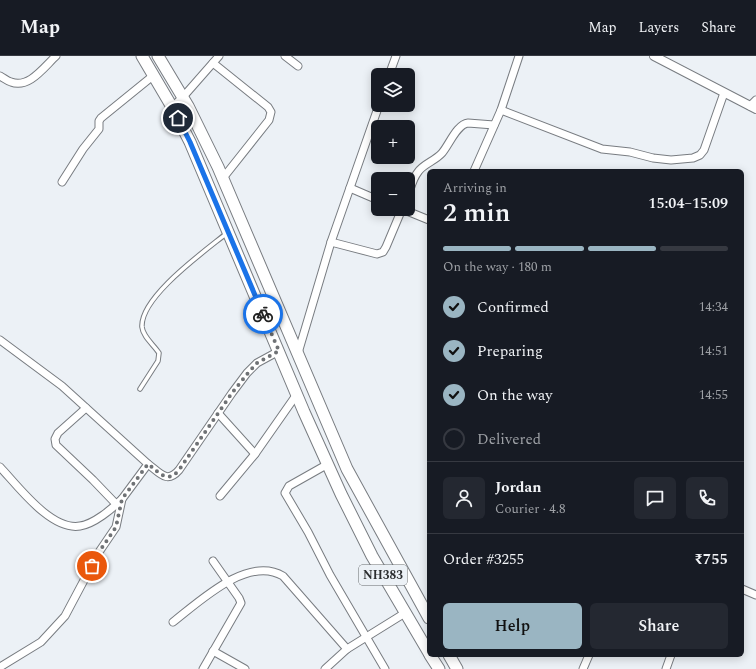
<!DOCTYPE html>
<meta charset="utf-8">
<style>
:root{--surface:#171b24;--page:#242831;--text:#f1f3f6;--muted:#9ea1a6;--line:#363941;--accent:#9ab5c2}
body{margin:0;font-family:Spectral,serif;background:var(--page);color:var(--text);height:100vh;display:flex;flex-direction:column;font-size:15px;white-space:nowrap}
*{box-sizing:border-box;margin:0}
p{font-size:13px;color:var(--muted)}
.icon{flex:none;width:22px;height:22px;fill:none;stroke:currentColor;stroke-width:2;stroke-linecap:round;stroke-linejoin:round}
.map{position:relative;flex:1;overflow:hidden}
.side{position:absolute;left:427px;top:113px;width:317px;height:488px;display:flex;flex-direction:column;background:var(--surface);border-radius:6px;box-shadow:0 2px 10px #0003}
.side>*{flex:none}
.buttons{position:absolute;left:371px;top:12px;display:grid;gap:8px}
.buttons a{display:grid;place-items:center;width:44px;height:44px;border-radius:6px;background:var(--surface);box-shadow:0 2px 10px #0003;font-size:20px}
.pin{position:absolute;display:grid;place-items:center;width:34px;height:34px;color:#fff;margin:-17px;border:2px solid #fff;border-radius:50%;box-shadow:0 1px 4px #0007}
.courier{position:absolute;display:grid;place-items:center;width:40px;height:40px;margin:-20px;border:3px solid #1a73e8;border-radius:50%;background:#fff;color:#222;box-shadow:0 1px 5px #0007}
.headline em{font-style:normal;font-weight:600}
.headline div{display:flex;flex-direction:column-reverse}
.headline{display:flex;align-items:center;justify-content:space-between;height:68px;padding:0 16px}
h1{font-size:26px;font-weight:600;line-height:30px}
.bar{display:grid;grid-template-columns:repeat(4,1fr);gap:6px 4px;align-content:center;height:48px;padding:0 16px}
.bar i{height:5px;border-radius:3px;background:var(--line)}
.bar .on{background:var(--accent)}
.bar p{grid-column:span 4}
.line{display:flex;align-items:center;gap:10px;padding:0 16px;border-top:1px solid var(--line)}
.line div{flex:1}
.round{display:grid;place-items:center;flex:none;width:42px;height:42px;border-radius:6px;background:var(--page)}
ol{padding:0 16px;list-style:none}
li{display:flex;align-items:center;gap:12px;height:44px}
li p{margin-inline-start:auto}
li .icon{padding:4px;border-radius:50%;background:var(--accent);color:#111;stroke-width:4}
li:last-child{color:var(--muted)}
li i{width:22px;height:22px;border:2px solid var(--line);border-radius:50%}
.cta{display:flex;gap:8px;margin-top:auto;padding:8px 16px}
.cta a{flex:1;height:46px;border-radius:6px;background:var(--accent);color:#111;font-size:16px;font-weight:600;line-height:46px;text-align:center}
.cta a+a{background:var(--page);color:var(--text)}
header{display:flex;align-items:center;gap:24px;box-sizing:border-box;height:56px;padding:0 20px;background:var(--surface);border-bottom:1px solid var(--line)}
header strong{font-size:19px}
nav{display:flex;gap:22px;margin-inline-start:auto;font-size:14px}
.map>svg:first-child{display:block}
</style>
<header>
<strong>Map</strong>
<nav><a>Map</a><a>Layers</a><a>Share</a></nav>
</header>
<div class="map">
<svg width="756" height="613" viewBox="0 0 756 613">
<rect width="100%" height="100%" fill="#ecf1f6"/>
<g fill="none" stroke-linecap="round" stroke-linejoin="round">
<g stroke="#787c81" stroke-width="5.5">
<path id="service" d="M140,333L158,305L159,297C154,289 143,281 142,271C140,241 205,195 227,177"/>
</g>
<g stroke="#787c81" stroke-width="9">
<g id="minor">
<path d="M285,0L298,10"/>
<path d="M213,7L268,51L271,56L269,64L223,122"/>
<path d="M389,19L396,0"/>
<path d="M0,20C4,22 7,25 11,26C29,33 44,11 56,0"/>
<path d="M750,50L756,44"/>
<path d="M172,51L183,41L219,0"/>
<path d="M501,54L602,93L630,96L653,102L671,104L693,102L700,99L704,94L724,37"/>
<path d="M474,115L501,54L519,0"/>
<path d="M62,126L83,93L99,73V65L101,62L154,19"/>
<path d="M350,132L378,144"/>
<path d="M408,139C411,131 413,122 418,116C423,108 435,105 442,97C449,89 457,68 468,67L494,69"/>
<path d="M402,153L429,164"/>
<path d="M331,186L377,198L383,196L386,191L402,153"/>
<path d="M0,284L62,330L148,408"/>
<path d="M298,297L331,186L379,49"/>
<path d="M86,352L58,377L55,383L56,389L93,424L117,449"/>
<path d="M218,357L255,398"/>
<path d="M328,408L289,430L285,437L308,476L330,519L385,613"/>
<path d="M0,411C18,430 51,475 80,470C94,468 112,453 122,443"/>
<path d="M220,440L255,398L297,338"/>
<path d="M742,533L756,539"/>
<path d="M173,566C200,545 248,499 283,520L347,593"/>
<path d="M213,595L245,613"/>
<path d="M0,611L41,586L65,560L99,496L116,471L122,443L148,408C160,417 167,428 179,414L232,337L247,317L257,307L279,295"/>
<path d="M203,613L241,547L239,542L213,505"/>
<path d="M325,613L347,593L405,557"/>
<path d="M583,613L589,599"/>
<path d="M666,613L671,599"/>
</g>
</g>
<g stroke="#787c81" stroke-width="10">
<path id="tertiary" d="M654,0L756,53"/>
</g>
<g stroke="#787c81" stroke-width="13">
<g id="trunk">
<path d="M142,0L172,51L190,86L304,356L341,438L372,500L429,597"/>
<path d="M158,0L188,50L218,111L347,413L429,562"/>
<path d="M430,599L439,613"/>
<path d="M449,599L457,613"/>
</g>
</g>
<use href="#service" stroke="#fff" stroke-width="3.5"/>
<use href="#minor" stroke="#fff" stroke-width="7"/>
<use href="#tertiary" stroke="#fff" stroke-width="8"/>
<use href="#trunk" stroke="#fff" stroke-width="11"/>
</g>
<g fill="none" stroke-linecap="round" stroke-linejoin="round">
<path stroke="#6f7275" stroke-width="4" stroke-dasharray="0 7.2" d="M92,510L99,496L116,471L122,443L148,408C160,417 167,428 179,414L232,337L248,317L257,307L279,295L263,258"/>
<path stroke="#1a73e8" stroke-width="5" d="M178,62L190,86L263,258"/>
</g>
<g text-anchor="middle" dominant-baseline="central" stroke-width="3" stroke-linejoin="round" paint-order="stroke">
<rect fill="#ecf1f6" stroke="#65686b" stroke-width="1" x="359" y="509" width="48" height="20" rx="3"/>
<g font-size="12" font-weight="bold" fill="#2b2d2f">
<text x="383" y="519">NH383</text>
</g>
</g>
</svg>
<div class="buttons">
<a><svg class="icon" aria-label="layers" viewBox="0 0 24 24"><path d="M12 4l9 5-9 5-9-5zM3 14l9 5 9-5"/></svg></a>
<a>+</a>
<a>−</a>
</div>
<div class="pin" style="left:92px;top:510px;background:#ea580c"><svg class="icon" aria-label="bag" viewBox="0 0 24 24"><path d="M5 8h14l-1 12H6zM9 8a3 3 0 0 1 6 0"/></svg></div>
<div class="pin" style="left:178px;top:62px;background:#1f2937"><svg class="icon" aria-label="home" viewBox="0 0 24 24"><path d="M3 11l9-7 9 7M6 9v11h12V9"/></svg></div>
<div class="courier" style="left:263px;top:258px"><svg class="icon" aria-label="bike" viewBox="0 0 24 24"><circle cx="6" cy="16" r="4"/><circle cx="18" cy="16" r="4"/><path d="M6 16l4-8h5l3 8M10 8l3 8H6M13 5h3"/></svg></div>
<section class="side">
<div class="headline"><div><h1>2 min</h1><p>Arriving in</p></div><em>15:04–15:09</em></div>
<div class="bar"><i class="on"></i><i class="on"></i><i class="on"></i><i></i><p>On the way · 180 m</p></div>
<ol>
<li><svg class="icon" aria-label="check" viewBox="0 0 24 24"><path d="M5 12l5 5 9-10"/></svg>Confirmed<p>14:34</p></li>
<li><svg class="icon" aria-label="check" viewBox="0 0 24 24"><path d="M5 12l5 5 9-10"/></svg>Preparing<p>14:51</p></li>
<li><svg class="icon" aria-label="check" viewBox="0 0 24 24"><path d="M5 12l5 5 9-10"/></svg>On the way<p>14:55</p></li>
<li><i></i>Delivered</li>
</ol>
<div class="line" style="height:72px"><a class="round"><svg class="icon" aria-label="person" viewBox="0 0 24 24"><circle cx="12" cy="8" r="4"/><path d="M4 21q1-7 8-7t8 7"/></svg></a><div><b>Jordan</b><p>Courier · 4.8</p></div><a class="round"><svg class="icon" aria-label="chat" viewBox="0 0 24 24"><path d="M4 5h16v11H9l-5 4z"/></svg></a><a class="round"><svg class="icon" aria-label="phone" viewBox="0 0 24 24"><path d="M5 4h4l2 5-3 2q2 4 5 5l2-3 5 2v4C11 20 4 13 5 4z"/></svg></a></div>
<div class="line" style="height:52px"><div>Order #3255</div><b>₹755</b></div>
<div class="cta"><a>Help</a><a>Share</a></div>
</section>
</div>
